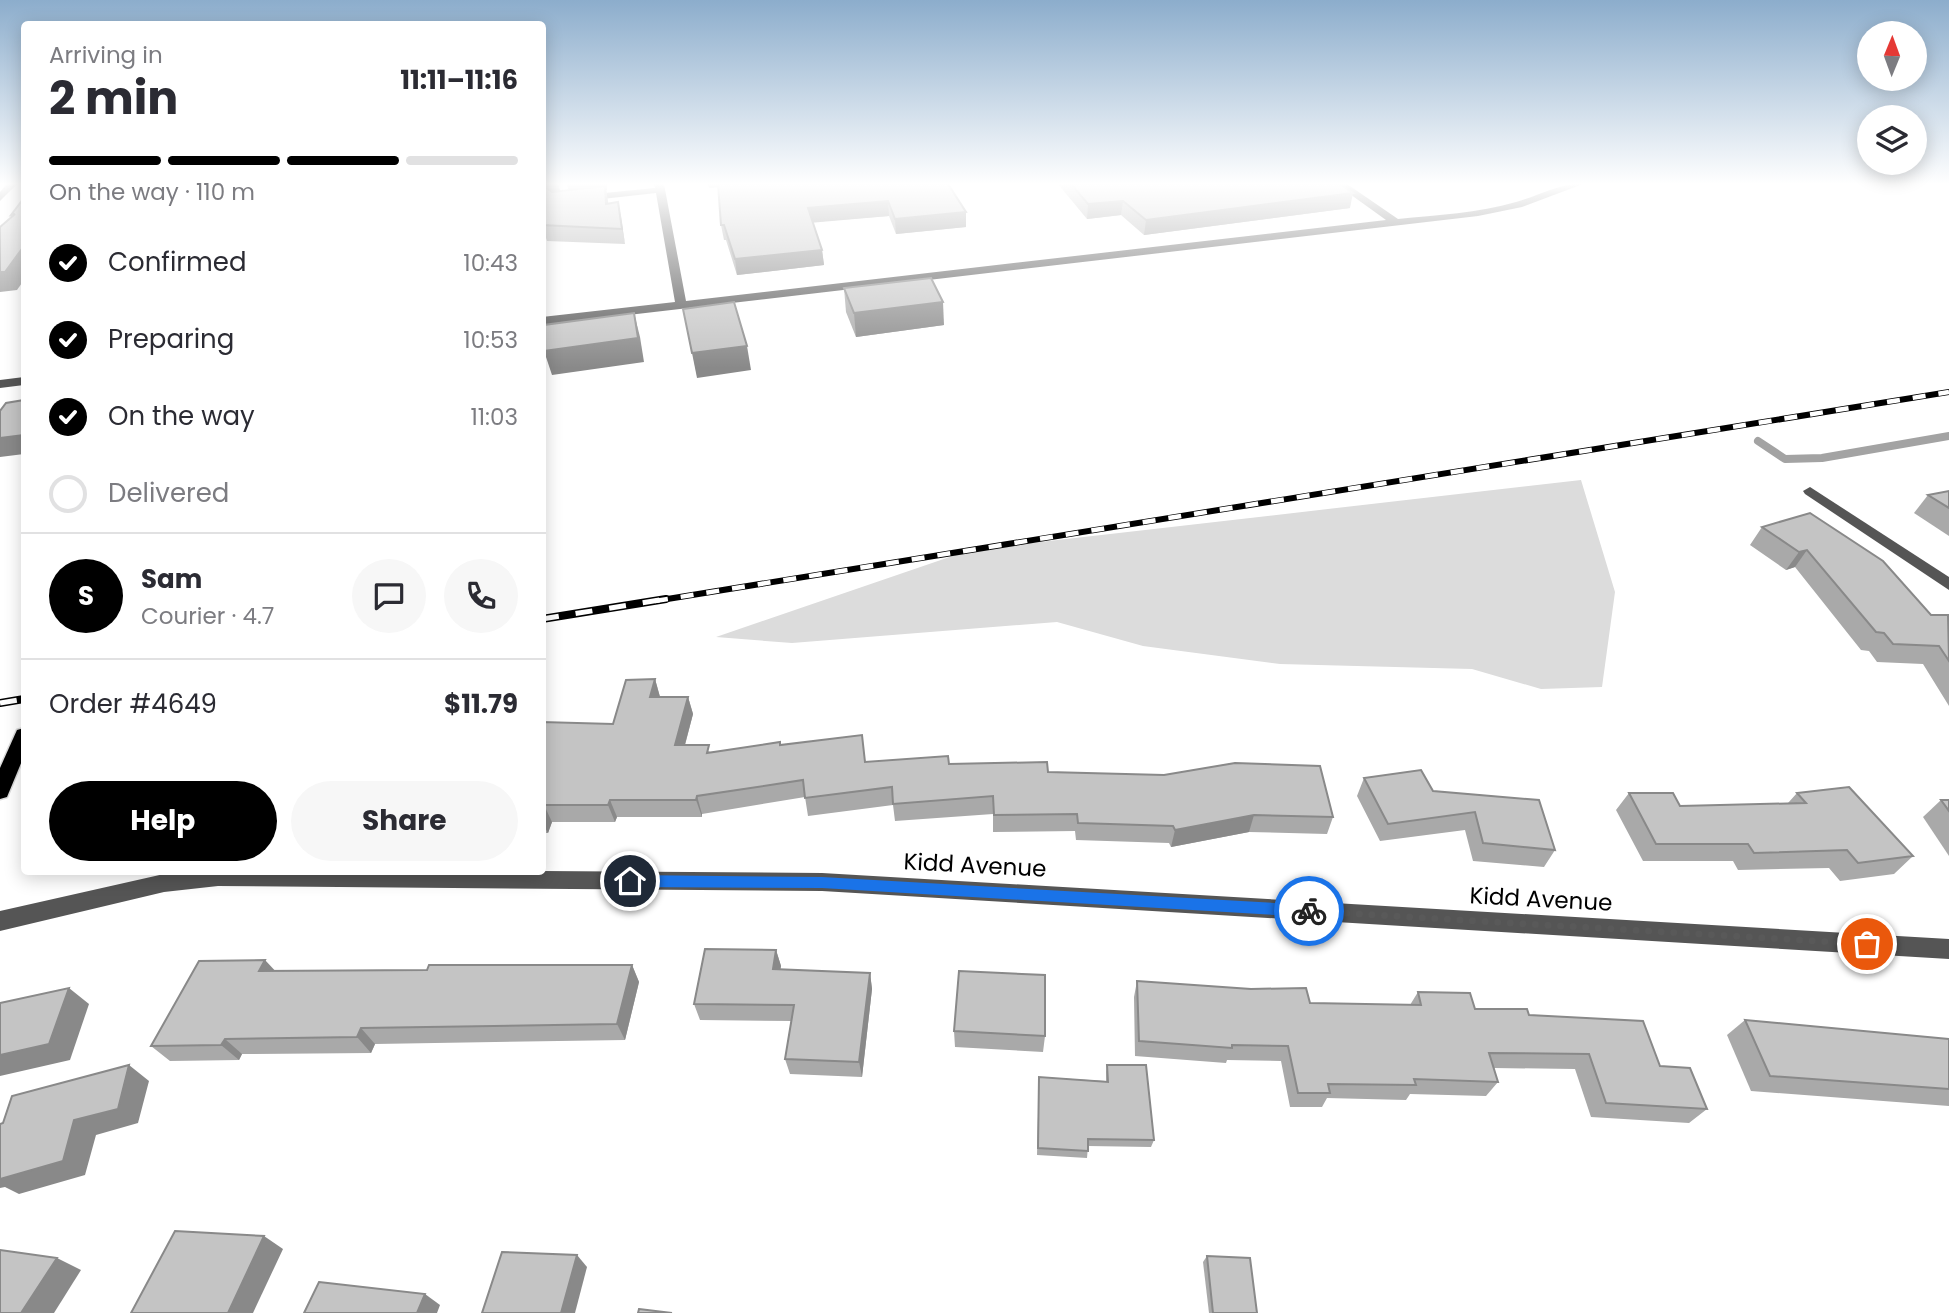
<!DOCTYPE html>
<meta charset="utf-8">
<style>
:root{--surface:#fff;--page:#f7f7f7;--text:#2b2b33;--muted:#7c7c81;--line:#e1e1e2;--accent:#000}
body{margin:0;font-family:Poppins,sans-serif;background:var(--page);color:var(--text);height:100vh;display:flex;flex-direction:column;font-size:26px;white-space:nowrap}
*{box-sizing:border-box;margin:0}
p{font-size:23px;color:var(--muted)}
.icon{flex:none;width:38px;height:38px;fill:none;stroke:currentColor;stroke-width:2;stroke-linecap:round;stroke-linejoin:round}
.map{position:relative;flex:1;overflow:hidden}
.details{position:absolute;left:21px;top:21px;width:525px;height:854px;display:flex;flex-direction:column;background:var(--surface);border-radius:7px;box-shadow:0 4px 18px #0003}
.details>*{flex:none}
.needle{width:46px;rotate:1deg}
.tools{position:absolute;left:1857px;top:21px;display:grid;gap:14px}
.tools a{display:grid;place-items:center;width:70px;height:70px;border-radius:50%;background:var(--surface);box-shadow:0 4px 18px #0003;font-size:35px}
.pin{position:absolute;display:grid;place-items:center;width:60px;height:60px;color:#fff;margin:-30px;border:4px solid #fff;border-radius:50%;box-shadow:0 2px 7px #0007}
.courier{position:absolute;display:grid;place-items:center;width:70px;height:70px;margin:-35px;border:5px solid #1a73e8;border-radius:50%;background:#fff;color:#222;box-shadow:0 2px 9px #0007}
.summary em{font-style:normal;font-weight:700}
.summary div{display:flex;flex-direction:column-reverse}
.summary{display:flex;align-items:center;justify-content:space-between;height:119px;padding:0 28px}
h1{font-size:46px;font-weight:700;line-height:52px}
.bar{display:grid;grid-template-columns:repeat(4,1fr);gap:10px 7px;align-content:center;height:84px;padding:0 28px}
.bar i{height:9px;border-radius:5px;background:var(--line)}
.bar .active{background:var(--accent)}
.bar p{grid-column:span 4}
.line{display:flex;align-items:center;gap:18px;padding:0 28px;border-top:2px solid var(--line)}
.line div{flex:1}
.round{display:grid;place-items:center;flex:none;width:74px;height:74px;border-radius:37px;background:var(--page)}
ol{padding:0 28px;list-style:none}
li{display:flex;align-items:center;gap:21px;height:77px}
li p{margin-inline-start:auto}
li .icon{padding:7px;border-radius:50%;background:var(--accent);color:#fff;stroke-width:4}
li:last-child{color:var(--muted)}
li i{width:38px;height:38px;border:4px solid var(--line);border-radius:50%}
.action{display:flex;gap:14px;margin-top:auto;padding:14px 28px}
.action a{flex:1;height:80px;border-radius:42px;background:var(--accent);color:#fff;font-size:28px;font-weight:700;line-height:80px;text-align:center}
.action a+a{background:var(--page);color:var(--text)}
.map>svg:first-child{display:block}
</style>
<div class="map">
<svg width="1949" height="1313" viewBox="0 0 1949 1313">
<rect width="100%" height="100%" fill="#fff"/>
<path fill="#dcdcdc" d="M1581,480L1615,592L1602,687L1541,689L1472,669L1280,664L1143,646L1057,622L792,643L716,637L970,550Z"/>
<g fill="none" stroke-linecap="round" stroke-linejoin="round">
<path stroke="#a3a3a3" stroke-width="8" d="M1758,441L1785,459L1822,458L1949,436"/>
<g stroke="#dbdbdb" stroke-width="3">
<path id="major" d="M24,728V756L7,797L0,799V768L17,730Z"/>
</g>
<g fill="#555" fill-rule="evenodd">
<path d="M7,184H17L0,201V192Z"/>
<path d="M654,184H664L686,301L1386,220L1336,184H1347L1398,219C1437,215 1478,213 1516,202C1538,196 1559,183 1583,184L1522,207L1478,216L542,325V317L675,302L656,193L584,201L579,198L584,195L655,188Z"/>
<path d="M24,377V385L0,388V380Z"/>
<path d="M1810,487L1949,577V590L1805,494L1803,491Z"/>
<path d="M542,871L822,873L1949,939V959L822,891L218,886L164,892L0,931V911L164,874L186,872Z"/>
</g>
<use href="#major" fill="#000" fill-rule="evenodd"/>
<g stroke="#000" stroke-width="6">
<path id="rail-far1" d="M655,601L1949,392"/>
</g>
<g stroke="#000" stroke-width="8">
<g id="rail">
<path d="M542,619L666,599"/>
<path d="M0,703L24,699"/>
</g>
</g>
<use href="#rail-far1" stroke="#fff" stroke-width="4.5" stroke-dasharray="13" stroke-linecap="butt"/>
<use href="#rail" stroke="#fff" stroke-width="5" stroke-dasharray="17" stroke-linecap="butt"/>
</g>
<g fill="#a9a9a9">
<path d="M542,184H558L560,191L569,190L567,184H607V190H606L608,203L618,202L625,244L547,241L542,226Z"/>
<path d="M708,184H948L966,212V227L896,234L889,216L813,222L822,250L824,265L737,275L726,240H724L721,225L718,187L709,188Z"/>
<path d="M1058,184H1340L1350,208L1144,235L1121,215L1087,219Z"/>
<path d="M844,288L944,325L856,337L846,312Z"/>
<path d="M1949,491V536L1914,513L1928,495Z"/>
<path d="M1810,513L1931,615L1949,616V706L1923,664L1877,662L1869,651L1861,650L1795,567L1786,570L1750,545L1762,527Z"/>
<path d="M655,679L660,697H688L693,714L685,745L711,752L781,745L865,762L949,764L1048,772L1333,817L1327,834L1249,832L1171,847L1169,843L1076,840L1075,831L993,832V814L895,821L893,805L808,816L805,797L702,814V817H617L615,822H552L548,833H542V722L613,724Z"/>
<path d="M1364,778L1433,791L1555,850L1544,867L1473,861L1465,830L1380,841L1357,796Z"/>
<path d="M1629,793L1680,806L1788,803L1797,793L1913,856L1894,874L1840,881L1829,868L1738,870L1733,861H1643L1616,810Z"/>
<path d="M1941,800H1949V856L1923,817Z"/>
<path d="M776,950L781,966L780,969L870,973L872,989L862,1077L790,1074L785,1059L792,1021L700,1020L694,1004Z"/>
<path d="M632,965L639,982L625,1040L375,1044L371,1053L242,1054L239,1060L170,1061L151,1046L276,971L427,970Z"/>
<path d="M1137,981L1310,1003L1410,1005L1418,992L1475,1009L1529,1015L1660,1066L1707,1109L1689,1123L1591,1117L1575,1069L1494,1068L1498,1082L1486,1096L1410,1094L1406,1100L1327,1098L1322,1107H1290L1281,1061L1227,1060L1226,1063L1135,1056L1134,997Z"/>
<path d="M1745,1020L1949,1039V1106L1751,1091L1727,1035Z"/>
<path d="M954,1031L1045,1036L1043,1052L955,1047Z"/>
<path d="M1107,1065L1154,1140L1151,1147L1088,1146L1087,1158L1037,1155L1039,1077L1106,1081V1072Z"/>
<path d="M1207,1256L1257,1313H1209L1203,1262Z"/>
</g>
<g fill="#898989">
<path d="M549,184H558L561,195L549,200L544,186Z"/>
<path d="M567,184H607V190H606L608,201L610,218L570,194Z"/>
<path d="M708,184H718L719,187L709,188Z"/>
<path d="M1353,193L1350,208L1144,235L1146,220Z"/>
<path d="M888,201L889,216L809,223L808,208Z"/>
<path d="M1123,201L1121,215L1087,219L1088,204Z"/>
<path d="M618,202L621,217L625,244L622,229Z"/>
<path d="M966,212V227L896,234L895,219Z"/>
<path d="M24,246V280L17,290L0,292V272Z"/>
<path d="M822,250L824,265L737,275L735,259Z"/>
<path d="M943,302L944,325L856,337L854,313Z"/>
<path d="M634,313L640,337L644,362L552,375L544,351Z"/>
<path d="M747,346L751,370L697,378L692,353Z"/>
<path d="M24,435V454L0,457V438Z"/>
<path d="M1807,550L1795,567L1786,570L1799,552Z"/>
<path d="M655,679L660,697H650Z"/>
<path d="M688,697L693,714L680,763L675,745Z"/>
<path d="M697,796L702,814V817L696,800Z"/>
<path d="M610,800L617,817L615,822L608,805Z"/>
<path d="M544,805L552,822L548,833L542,822V808Z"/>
<path d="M1254,815L1249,832L1171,847L1175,830Z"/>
<path d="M776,950L781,966L778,986L773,969Z"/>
<path d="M265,960L280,976L259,971Z"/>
<path d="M632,965L639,982L625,1040L617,1024Z"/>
<path d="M870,973L872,989L862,1077L859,1062Z"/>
<path d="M69,988L89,1004L70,1060L0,1076V1055Z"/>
<path d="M361,1028L375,1044L371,1053L357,1037Z"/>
<path d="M225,1039L242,1054L239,1060L221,1045Z"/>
<path d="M129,1065L149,1081L138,1123L96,1135L85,1175L19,1194L5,1187L0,1188V1169L74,1120Z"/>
<path d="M264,1236L283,1249L253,1313H228Z"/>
<path d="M577,1255L587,1267L575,1313H561Z"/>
<path d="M57,1258L81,1270L54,1313H21Z"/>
<path d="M425,1294L440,1305L437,1313H417Z"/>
</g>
<g fill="#c4c4c4" stroke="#898989" stroke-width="2">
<path d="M542,184H549L544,186L552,192L605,186L606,204L618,202L622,229L542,225Z"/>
<path d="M718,184H948L966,212L895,219L888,201L808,208L822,250L735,259L724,225H721Z"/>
<path d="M1071,184H1340L1353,193L1146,220L1123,201L1088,204Z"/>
<path d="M24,198V246L5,272H0V227L15,214L11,215Z"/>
<path d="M931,278L943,302L854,313L844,288Z"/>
<path d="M734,302L747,346L692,353L683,309Z"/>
<path d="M634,313L638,338L544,351V325Z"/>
<path d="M24,400V435L0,438V411L6,403Z"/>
<path d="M1949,491V508L1928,495Z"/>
<path d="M1810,513L1883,561L1931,615H1948L1949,661L1939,646L1893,644L1884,633L1876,632L1807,550L1799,552L1762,527Z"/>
<path d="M655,679L650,697H688L675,745H709L707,753L780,742V745L862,735L865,762L948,756L949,764L1047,762L1048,772L1164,775L1235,763L1320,766L1333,817L1254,815L1175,830L1173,826L1078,823L1077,814L994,815L993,796L893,804L892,787L805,798L803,780L697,796L696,800H610L608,805H544L542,808V722L613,724L626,680Z"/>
<path d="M1421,770L1433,791L1539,800L1555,850L1483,843L1475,812L1388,824L1364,778Z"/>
<path d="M1849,787L1913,856L1858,863L1847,850L1754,853L1748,844H1656L1629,793H1673L1680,806L1806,803L1797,793Z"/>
<path d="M1941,800H1949V811Z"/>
<path d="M705,949L776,950L773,969L870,973L859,1062L785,1059L794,1005L694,1004Z"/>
<path d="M265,960L259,971L427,970L429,965H632L617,1024L361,1028L357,1037L225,1039L221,1045L151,1046L199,961Z"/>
<path d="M959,971L1045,975V1036L954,1031Z"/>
<path d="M1137,981L1251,989L1306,988L1310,1003L1421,1005L1418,992L1470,993L1475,1009H1527L1529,1015L1643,1021L1660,1066L1690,1068L1707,1109L1606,1103L1589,1054L1489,1053L1498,1082L1414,1079L1416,1085L1328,1084L1330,1093H1298L1288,1046L1232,1045V1048L1139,1041Z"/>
<path d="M69,988L49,1044L0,1055V1003Z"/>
<path d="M1745,1020L1949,1039V1089L1770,1076Z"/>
<path d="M129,1065L118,1109L74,1120L63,1161L0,1179V1124L3,1123L12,1096Z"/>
<path d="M1107,1065H1146L1154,1140L1088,1139V1151L1038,1148L1039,1077L1108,1082Z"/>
<path d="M175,1231L264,1236L228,1313H131Z"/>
<path d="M0,1250L57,1258L21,1313H0Z"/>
<path d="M502,1252L577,1255L561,1313H482Z"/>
<path d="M1207,1256L1250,1258L1257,1313H1213Z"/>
<path d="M319,1282L425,1294L417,1313H304Z"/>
<path d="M639,1309L672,1313H638Z"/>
</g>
<linearGradient id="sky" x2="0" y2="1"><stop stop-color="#8cadcc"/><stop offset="0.5" stop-color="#fff"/><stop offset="1" stop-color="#fff" stop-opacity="0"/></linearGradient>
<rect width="1949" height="368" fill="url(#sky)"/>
<path fill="#1a73e8" d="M630,875L822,877L1309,905L1316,911L1309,917L822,888L630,887L623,881Z"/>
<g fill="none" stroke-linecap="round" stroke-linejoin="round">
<path stroke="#595959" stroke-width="7" stroke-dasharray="0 12.6" d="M1309,911L1867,944"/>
</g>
<g text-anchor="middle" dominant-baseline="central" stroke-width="5" stroke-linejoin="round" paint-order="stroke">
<g font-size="23" fill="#000" stroke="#fff">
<text transform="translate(975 865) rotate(3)">Kidd Avenue</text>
<text transform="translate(1541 899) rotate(3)">Kidd Avenue</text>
</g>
</g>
</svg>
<div class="tools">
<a><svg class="needle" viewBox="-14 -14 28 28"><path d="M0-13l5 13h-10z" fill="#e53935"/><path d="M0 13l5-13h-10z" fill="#7c7c81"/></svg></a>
<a><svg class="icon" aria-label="layers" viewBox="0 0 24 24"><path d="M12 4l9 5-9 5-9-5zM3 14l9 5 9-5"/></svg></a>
</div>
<div class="pin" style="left:1867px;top:944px;background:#ea580c"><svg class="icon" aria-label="bag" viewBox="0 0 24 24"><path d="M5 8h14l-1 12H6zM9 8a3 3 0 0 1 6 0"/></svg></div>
<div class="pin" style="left:630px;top:881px;background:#1f2937"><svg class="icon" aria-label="home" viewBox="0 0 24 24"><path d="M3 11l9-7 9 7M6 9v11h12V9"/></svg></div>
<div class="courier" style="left:1309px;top:911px"><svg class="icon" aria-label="bike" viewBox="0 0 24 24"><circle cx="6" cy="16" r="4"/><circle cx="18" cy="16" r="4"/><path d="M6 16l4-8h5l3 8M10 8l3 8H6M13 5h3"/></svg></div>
<section class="details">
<div class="summary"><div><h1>2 min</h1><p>Arriving in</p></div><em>11:11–11:16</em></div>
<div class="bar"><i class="active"></i><i class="active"></i><i class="active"></i><i></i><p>On the way · 110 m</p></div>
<ol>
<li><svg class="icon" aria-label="check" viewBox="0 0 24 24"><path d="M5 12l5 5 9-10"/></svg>Confirmed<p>10:43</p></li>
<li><svg class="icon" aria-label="check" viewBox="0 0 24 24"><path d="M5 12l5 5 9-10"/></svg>Preparing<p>10:53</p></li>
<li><svg class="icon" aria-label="check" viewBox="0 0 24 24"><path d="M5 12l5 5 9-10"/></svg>On the way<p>11:03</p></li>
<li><i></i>Delivered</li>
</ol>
<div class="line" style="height:126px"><b class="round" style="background:var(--accent);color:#fff">S</b><div><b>Sam</b><p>Courier · 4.7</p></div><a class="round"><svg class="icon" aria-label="chat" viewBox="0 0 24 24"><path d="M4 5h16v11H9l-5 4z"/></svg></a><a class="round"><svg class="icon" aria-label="phone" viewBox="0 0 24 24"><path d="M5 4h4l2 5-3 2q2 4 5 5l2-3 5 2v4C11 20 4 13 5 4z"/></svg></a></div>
<div class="line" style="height:91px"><div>Order #4649</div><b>$11.79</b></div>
<div class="action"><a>Help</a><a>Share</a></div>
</section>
</div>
